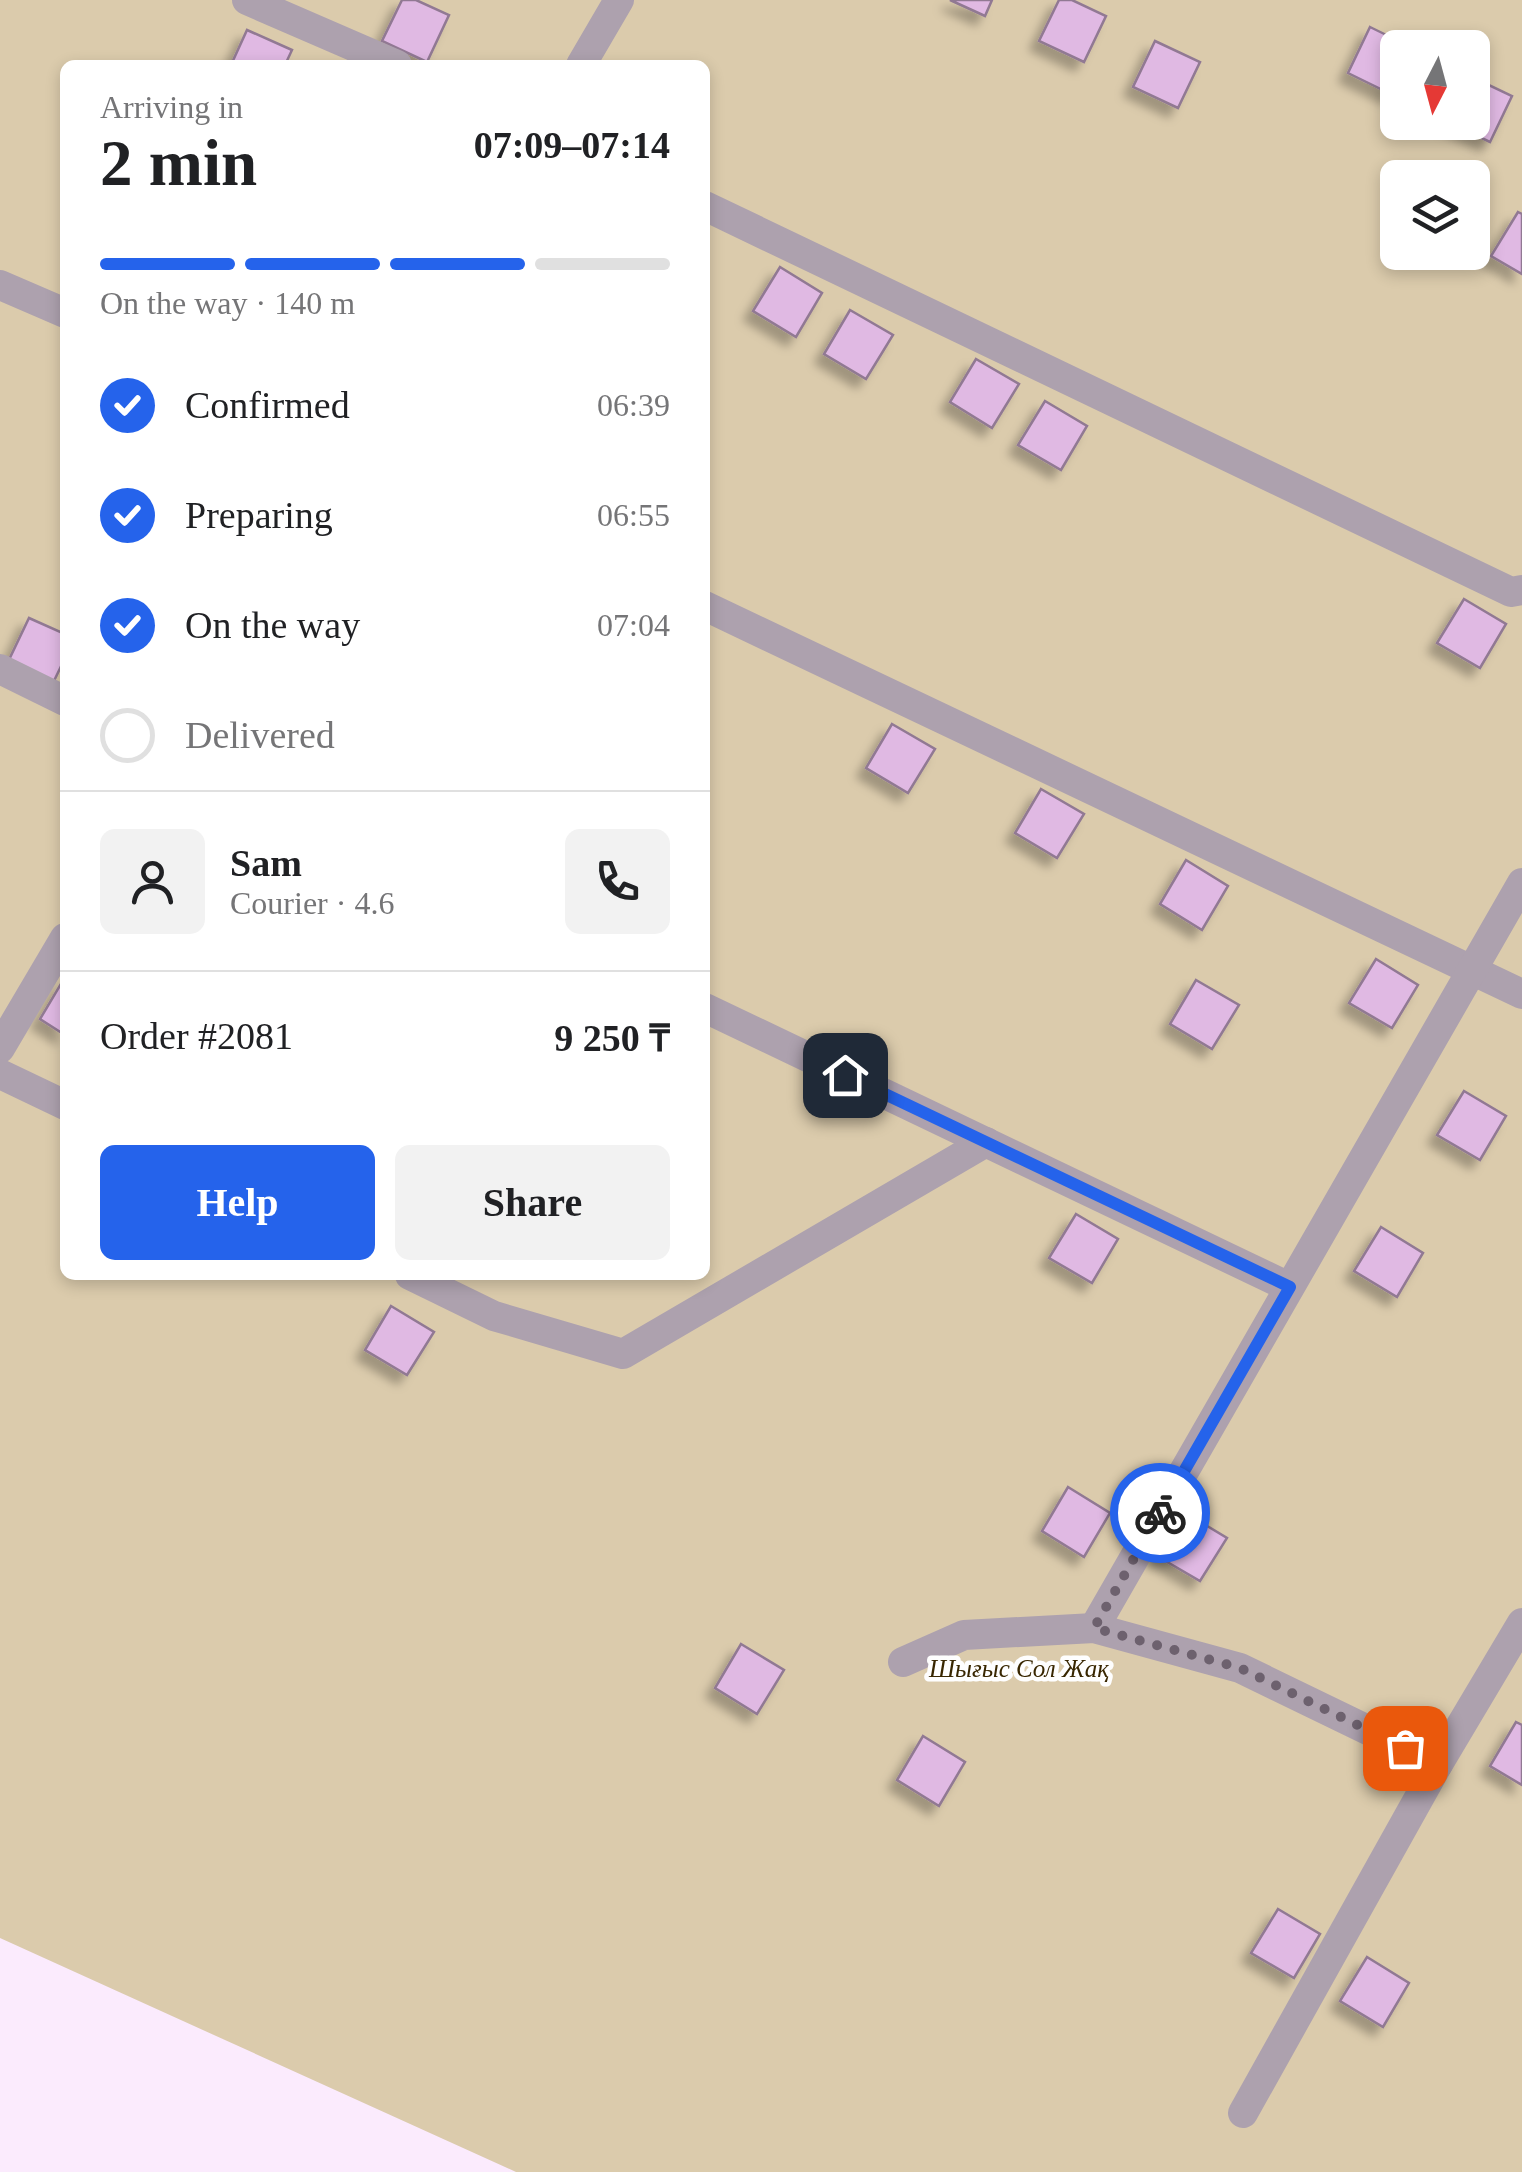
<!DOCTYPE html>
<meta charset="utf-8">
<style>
:root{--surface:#fff;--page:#f2f2f2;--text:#202124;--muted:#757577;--line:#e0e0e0;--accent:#2563eb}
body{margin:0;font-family:Georgia,serif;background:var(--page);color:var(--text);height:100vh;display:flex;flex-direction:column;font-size:38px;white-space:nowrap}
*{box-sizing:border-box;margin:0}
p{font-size:32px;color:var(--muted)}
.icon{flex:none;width:55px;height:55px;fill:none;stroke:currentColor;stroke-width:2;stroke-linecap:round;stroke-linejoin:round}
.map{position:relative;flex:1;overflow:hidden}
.sheet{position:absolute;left:60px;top:60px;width:650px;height:1220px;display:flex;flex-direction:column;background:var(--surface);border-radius:15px;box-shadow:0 5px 15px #0003}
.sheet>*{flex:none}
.needle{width:65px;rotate:186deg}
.tools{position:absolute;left:1380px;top:30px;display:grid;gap:20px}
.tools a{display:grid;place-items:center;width:110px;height:110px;border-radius:15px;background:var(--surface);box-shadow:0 5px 15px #0003;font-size:50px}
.pin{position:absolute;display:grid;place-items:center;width:85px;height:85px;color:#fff;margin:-42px;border-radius:20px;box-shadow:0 5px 15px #0006}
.courier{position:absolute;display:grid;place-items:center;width:100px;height:100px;margin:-50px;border:8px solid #2563eb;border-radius:50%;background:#fff;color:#222;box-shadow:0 2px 12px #0007}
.headline em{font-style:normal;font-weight:700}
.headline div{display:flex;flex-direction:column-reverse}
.headline{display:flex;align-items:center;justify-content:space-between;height:170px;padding:0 40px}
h1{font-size:65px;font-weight:700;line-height:75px}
.bar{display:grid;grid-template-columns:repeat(4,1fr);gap:15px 10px;align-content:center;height:120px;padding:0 40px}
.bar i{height:12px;border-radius:8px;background:var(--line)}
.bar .on{background:var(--accent)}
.bar p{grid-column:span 4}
.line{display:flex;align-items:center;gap:25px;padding:0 40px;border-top:2px solid var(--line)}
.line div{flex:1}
.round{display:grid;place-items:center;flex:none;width:105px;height:105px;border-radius:15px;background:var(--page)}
ol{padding:0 40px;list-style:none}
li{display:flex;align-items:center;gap:30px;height:110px}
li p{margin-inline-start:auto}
li .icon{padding:10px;border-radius:50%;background:var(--accent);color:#fff;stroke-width:4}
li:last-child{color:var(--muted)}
li i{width:55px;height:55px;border:5px solid var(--line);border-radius:50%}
.button{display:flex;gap:20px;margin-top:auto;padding:20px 40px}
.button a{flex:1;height:115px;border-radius:15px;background:var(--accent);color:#fff;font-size:40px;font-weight:700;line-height:115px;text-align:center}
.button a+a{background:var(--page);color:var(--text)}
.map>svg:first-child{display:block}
</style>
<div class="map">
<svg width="1522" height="2172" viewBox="0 0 1522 2172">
<defs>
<filter id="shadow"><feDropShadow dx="-9" dy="9" stdDeviation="5" flood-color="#0004"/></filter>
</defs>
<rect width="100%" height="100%" fill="#fbebfd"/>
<path fill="#dbcbac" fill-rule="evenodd" d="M0,0H1522V2172H516L0,1938ZM1398,48H1472V122H1398ZM65,65H705V1275H65ZM1398,178H1472V252H1398Z"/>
<g fill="#e0b9e3" stroke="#917993" stroke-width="2.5" filter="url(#shadow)">
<path d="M402,0H416L449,15L427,62L382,41Z"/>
<path d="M950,0H992L985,16Z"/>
<path d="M1059,0H1072L1106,16L1084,62L1039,41Z"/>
<path d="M1370,27L1413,48H1398V85L1393,95L1348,73Z"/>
<path d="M247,30L292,50L285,65H231Z"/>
<path d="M1155,41L1200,62L1178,108L1133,87Z"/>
<path d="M1472,77L1512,96L1490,142L1448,122H1472Z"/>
<path d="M1518,212L1522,214V274L1491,256Z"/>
<path d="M780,267L822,293L796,337L753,311Z"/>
<path d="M850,310L893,335L866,379L824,354Z"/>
<path d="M976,359L1019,384L992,428L950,402Z"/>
<path d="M1045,401L1087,426L1061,470L1018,445Z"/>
<path d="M1464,599L1506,624L1480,668L1437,643Z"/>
<path d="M29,618L65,634V658L52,685L7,664Z"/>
<path d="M892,724L935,749L908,793L866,768Z"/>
<path d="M1041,789L1084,814L1057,858L1015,833Z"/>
<path d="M1186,860L1228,886L1202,930L1160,904Z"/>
<path d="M1376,959L1418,985L1392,1028L1349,1003Z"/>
<path d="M65,977V1035L40,1019Z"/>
<path d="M1196,980L1239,1005L1212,1049L1170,1024Z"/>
<path d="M1464,1091L1506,1116L1480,1160L1437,1135Z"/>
<path d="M1076,1214L1118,1239L1092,1283L1049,1258Z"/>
<path d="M1381,1227L1423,1253L1397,1297L1354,1271Z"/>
<path d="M391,1306L434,1332L407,1375L365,1350Z"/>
<path d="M1068,1487L1110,1513L1084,1557L1042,1531Z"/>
<path d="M1184,1512L1227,1538L1200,1581L1157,1556Z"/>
<path d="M741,1644L784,1670L757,1714L715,1688Z"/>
<path d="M1516,1722L1522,1725V1785L1490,1766Z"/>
<path d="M923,1736L965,1762L939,1806L897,1780Z"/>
<path d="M1278,1909L1320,1934L1294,1978L1251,1953Z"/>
<path d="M1367,1957L1409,1983L1383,2027L1340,2001Z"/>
</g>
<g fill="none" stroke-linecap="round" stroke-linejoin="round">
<g stroke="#ada1ae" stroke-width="30">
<path d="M247,0L397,65"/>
<path d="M581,65L619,0"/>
<path d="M705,206L1511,592L1522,590"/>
<path d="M0,285L65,313"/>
<path d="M705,606L1522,994"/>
<path d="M0,669L65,701"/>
<path d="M705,1008L1289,1287"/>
<path d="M0,1048L65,938"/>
<path d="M0,1074L65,1105"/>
<path d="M410,1275L494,1316L623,1354L986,1142"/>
<path d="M1094,1628L1522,883"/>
<path d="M903,1662L964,1635L1094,1628L1240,1668L1438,1764"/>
<path d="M1243,2113L1438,1764L1522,1623"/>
</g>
</g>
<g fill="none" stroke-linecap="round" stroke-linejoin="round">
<path stroke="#6d616e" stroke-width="10" stroke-dasharray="0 18" d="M1160,1513L1094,1628L1240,1668L1405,1748"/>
<path stroke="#2563eb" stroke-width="12" d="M845,1075L1290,1287L1160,1513"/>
</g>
<g text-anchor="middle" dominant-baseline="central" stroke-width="9" stroke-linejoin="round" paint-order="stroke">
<g font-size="25" font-style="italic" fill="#382600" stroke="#fefefe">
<text x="1019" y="1668">Шығыс Сол Жақ</text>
</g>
</g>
</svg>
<div class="tools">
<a><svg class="needle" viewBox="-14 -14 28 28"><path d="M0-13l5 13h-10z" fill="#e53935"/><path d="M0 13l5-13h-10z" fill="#757577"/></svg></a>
<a><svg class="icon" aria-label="layers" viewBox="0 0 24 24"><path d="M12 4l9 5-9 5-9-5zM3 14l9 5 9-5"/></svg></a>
</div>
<div class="pin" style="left:1405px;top:1748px;background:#ea580c"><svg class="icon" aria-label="bag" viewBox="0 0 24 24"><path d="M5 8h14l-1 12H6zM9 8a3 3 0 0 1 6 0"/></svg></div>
<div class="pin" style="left:845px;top:1075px;background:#1f2937"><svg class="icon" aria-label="home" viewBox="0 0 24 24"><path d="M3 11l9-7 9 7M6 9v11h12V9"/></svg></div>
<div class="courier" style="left:1160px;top:1513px"><svg class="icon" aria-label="bike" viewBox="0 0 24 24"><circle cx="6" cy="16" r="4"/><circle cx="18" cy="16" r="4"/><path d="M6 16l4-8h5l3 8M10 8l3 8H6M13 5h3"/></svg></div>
<section class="sheet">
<div class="headline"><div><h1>2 min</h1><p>Arriving in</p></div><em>07:09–07:14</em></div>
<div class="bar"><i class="on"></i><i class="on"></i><i class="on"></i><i></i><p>On the way · 140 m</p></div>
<ol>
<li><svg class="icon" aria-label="check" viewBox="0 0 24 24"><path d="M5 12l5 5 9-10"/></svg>Confirmed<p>06:39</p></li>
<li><svg class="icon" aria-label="check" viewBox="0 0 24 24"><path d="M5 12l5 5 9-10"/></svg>Preparing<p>06:55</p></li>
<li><svg class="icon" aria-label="check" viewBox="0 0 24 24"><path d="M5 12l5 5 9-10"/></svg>On the way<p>07:04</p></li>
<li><i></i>Delivered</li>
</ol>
<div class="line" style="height:180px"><a class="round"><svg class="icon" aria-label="person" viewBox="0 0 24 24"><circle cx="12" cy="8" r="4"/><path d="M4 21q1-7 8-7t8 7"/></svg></a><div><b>Sam</b><p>Courier · 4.6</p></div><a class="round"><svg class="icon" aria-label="phone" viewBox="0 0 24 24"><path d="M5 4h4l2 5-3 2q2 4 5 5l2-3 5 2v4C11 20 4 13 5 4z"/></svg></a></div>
<div class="line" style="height:130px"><div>Order #2081</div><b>9 250 ₸</b></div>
<div class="button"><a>Help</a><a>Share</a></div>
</section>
</div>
